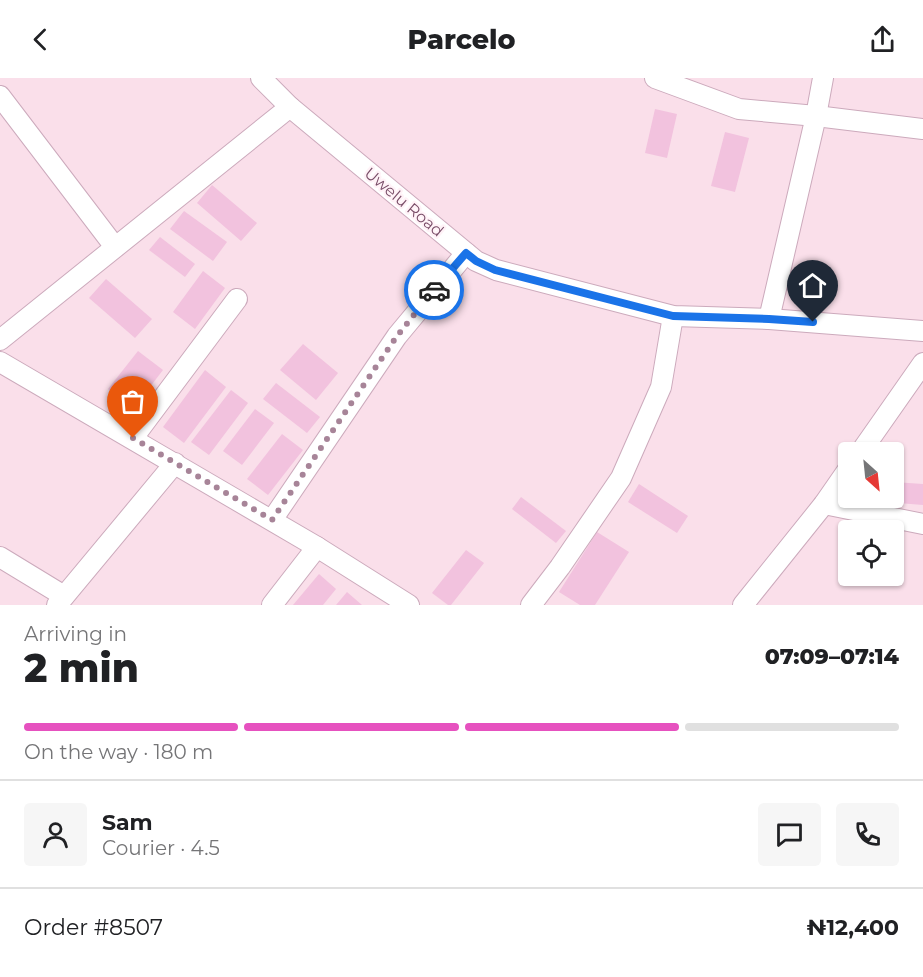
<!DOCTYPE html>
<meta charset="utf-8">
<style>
:root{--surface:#fff;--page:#f6f6f6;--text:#202124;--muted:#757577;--line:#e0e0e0;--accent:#e651bf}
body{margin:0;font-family:Montserrat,sans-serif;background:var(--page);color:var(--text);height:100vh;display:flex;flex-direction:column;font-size:22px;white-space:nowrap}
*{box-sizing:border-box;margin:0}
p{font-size:20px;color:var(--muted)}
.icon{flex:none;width:33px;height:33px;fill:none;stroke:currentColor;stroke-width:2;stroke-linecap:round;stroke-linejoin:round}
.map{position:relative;height:527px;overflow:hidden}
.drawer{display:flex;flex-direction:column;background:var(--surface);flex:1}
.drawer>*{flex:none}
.needle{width:39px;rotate:153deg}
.buttons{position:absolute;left:838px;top:364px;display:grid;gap:12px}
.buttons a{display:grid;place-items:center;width:66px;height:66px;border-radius:6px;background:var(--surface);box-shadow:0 2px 4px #0004;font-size:30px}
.pin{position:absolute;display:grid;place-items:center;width:51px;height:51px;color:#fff;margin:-62px -26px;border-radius:50% 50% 50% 0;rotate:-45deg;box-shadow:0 0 6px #0007}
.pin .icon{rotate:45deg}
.courier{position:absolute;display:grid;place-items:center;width:60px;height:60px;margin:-30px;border:4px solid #1a73e8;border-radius:50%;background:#fff;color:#222;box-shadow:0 2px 8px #0007}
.headline em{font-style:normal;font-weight:800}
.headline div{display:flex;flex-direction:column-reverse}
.headline{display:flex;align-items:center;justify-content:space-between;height:102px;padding:0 24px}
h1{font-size:39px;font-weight:800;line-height:45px}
.bar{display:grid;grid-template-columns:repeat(4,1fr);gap:9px 6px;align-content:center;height:72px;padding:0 24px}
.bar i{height:8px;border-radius:4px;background:var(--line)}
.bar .selected{background:var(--accent)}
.bar p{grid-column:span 4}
.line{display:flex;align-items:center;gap:15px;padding:0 24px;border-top:2px solid var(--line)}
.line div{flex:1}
.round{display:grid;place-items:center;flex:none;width:63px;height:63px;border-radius:6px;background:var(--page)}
header{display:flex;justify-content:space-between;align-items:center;height:78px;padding:0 24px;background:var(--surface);font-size:27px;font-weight:800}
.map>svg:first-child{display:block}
</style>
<header><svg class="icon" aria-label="back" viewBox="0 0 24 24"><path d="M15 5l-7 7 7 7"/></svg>Parcelo<svg class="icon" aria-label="share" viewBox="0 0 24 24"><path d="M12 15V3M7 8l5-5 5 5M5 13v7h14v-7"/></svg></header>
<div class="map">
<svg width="923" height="527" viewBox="0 0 923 527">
<rect width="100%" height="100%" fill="#fdebf1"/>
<path fill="#fadfea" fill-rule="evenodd" d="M0,0H923V527H0ZM849,375H894V420H849ZM849,453H894V498H849Z"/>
<g fill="#f2c2de">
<path d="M655,31L677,36L667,80L645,75Z"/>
<path d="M725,54L749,60L735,114L711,108Z"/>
<path d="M212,107L257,145L241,163L197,125Z"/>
<path d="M184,133L227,164L213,183L170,151Z"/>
<path d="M160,159L195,186L185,199L149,172Z"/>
<path d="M203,193L225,210L195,251L173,234Z"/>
<path d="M106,201L152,241L135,260L89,220Z"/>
<path d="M303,266L338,295L316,322L280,292Z"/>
<path d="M138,273L163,292L133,331L108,311Z"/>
<path d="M205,292L226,309L184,365L163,349Z"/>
<path d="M276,305L320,339L307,355L263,321Z"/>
<path d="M231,312L248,325L209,377L191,364Z"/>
<path d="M255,331L274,345L242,387L223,373Z"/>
<path d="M282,356L303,372L268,417L247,401Z"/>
<path d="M894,404L923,406V427L886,424L887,420H894Z"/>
<path d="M639,406L688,438L677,455L628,424Z"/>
<path d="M521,419L566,453L556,465L512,431Z"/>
<path d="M597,454L629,474L595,527H580L559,514Z"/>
<path d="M466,472L484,485L451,527H448L432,515Z"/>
<path d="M319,496L336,511L323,527H293Z"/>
<path d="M347,514L362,527H336Z"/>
</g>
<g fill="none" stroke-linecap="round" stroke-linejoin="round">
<g stroke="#ccaabc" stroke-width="22">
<g id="minor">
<path d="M261,0L290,29L476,183L496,192L673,238L769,241L923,253"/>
<path d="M655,0L739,31L816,38L923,51"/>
<path d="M0,18L115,169"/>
<path d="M769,241L816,38L823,0"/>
<path d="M0,262L290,29"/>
<path d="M0,284L317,469L409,527"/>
<path d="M133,360L237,221"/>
<path d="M860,375L923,285"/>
<path d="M824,426L923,446"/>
<path d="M272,442L397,258L466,175"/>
<path d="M0,479L64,518"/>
<path d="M57,527L175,385"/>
<path d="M272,527L317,469"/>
<path d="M531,527L560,489L621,400L661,309L673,238"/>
<path d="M743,527L824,426L849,390"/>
</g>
</g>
<use href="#minor" stroke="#fff" stroke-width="20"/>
</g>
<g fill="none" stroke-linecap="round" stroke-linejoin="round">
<path stroke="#a78498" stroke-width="6" stroke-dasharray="0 10.8" d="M133,360L272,442L397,258L434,212"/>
<path stroke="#1a73e8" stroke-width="8" d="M434,212L466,175L476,183L495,192L673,238L769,241L813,244"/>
</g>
<g text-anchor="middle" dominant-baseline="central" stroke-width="4.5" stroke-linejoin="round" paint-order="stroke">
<g font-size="16" fill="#794d68" stroke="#fff2f7">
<text transform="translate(404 124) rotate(40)">Uwelu Road</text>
</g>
</g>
</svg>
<div class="buttons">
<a><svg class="needle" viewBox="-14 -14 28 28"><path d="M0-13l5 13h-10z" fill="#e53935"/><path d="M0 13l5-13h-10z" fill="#757577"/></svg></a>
<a><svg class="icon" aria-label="locate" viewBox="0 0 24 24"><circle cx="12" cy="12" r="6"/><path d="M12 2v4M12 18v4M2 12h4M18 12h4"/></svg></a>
</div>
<div class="pin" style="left:133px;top:360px;background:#ea580c"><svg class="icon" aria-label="bag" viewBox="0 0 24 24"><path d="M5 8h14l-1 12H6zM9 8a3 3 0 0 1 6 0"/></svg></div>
<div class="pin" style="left:813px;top:244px;background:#1f2937"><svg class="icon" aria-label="home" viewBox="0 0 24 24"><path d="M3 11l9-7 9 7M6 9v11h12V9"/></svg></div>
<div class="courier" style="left:434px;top:212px"><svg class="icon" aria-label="car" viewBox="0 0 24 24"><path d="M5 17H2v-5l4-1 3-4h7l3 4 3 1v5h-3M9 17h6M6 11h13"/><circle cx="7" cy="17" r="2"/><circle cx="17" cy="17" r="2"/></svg></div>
</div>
<section class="drawer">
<div class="headline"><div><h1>2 min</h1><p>Arriving in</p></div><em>07:09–07:14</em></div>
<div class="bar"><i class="selected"></i><i class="selected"></i><i class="selected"></i><i></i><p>On the way · 180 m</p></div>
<div class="line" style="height:108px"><a class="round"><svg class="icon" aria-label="person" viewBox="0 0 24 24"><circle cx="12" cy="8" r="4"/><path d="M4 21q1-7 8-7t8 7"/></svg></a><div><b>Sam</b><p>Courier · 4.5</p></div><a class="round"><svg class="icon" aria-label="chat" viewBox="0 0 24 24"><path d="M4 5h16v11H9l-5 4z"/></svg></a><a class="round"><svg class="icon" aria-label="phone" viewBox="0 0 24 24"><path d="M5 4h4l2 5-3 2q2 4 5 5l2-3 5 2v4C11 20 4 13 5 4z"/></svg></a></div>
<div class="line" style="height:78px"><div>Order #8507</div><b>₦12,400</b></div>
</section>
